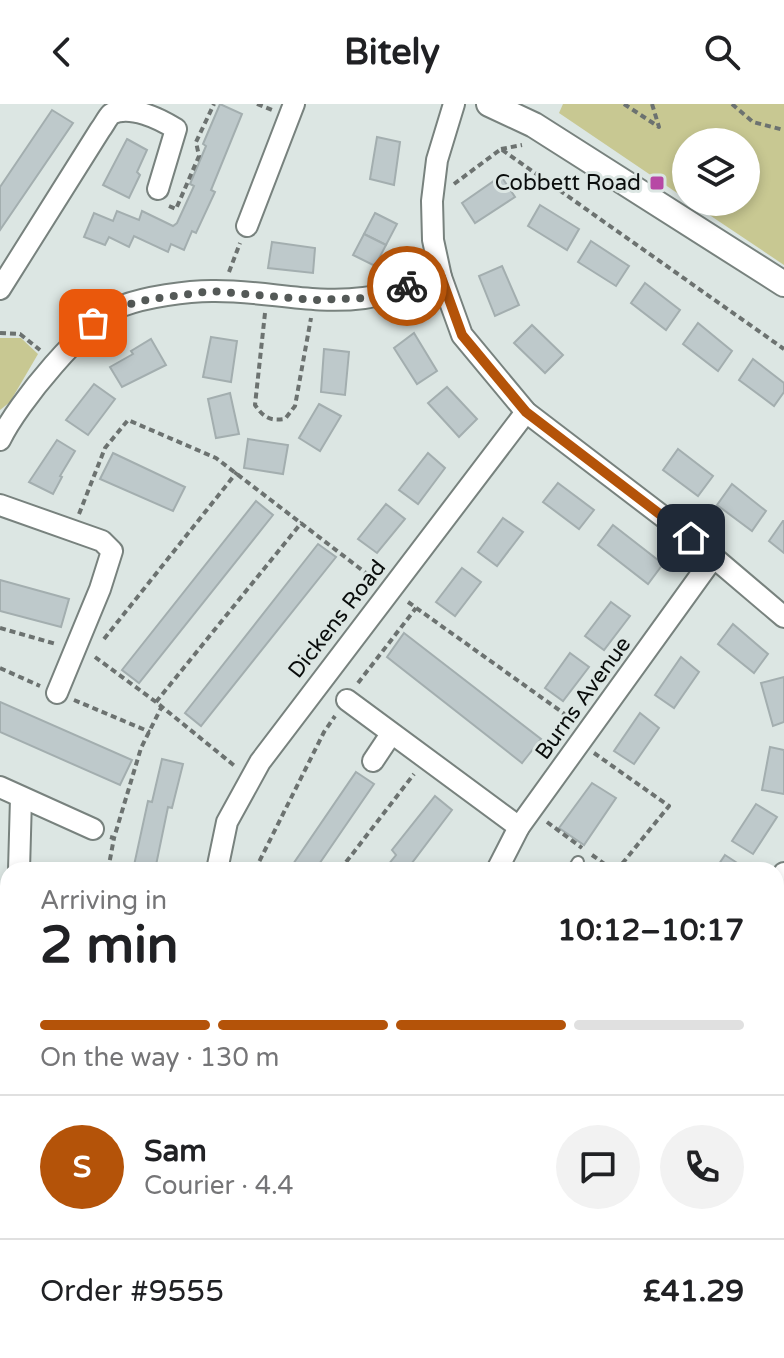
<!DOCTYPE html>
<meta charset="utf-8">
<style>
:root{--surface:#fff;--page:#f2f2f2;--text:#202124;--muted:#757577;--line:#e0e0e0;--accent:#b45309}
body{margin:0;font-family:"Varela Round",sans-serif;background:var(--page);color:var(--text);height:100vh;display:flex;flex-direction:column;font-size:30px;white-space:nowrap}
*{box-sizing:border-box;margin:0}
p{font-size:26px;color:var(--muted)}
.icon{flex:none;width:44px;height:44px;fill:none;stroke:currentColor;stroke-width:2;stroke-linecap:round;stroke-linejoin:round}
.map{position:relative;flex:1;overflow:hidden}
.drawer{position:absolute;left:0px;top:758px;width:784px;height:496px;display:flex;flex-direction:column;background:var(--surface);border-radius:24px 24px 0 0;box-shadow:0 4px 12px #0003}
.drawer>*{flex:none}
.fabs{position:absolute;left:672px;top:24px;display:grid;gap:16px}
.fabs a{display:grid;place-items:center;width:88px;height:88px;border-radius:50%;background:var(--surface);box-shadow:0 4px 12px #0003;font-size:40px}
.pin{position:absolute;display:grid;place-items:center;width:68px;height:68px;color:#fff;margin:-34px;border-radius:16px;box-shadow:0 4px 12px #0006}
.courier{position:absolute;display:grid;place-items:center;width:80px;height:80px;margin:-40px;border:6px solid #b45309;border-radius:50%;background:#fff;color:#222;box-shadow:0 2px 10px #0007}
.head em{font-style:normal;font-weight:800}
.head div{display:flex;flex-direction:column-reverse}
.head{display:flex;align-items:center;justify-content:space-between;height:136px;padding:0 40px}
h1{font-size:52px;font-weight:800;line-height:60px}
.bar{display:grid;grid-template-columns:repeat(4,1fr);gap:12px 8px;align-content:center;height:96px;padding:0 40px}
.bar i{height:10px;border-radius:6px;background:var(--line)}
.bar .current{background:var(--accent)}
.bar p{grid-column:span 4}
.line{display:flex;align-items:center;gap:20px;padding:0 40px;border-top:2px solid var(--line)}
.line div{flex:1}
.round{display:grid;place-items:center;flex:none;width:84px;height:84px;border-radius:42px;background:var(--page)}
header{display:flex;justify-content:space-between;align-items:center;height:104px;padding:0 40px;background:var(--surface);font-size:36px;font-weight:800}
.map>svg:first-child{display:block}
</style>
<header><svg class="icon" aria-label="back" viewBox="0 0 24 24"><path d="M15 5l-7 7 7 7"/></svg>Bitely<svg class="icon" aria-label="search" viewBox="0 0 24 24"><circle cx="10" cy="10" r="6"/><path d="M15 15l6 6"/></svg></header>
<div class="map">
<svg width="784" height="1254" viewBox="0 0 784 1254">
<rect width="100%" height="100%" fill="#dce6e3"/>
<g fill="#c8c892">
<path d="M563,0H784V161L690,98H746V38H686V95L559,9Z"/>
<path d="M0,234H21L38,250L10,298L0,306Z"/>
<path d="M776,1177L784,1181V1254H664L666,1246H776Z"/>
</g>
<g fill="#bec9cb" stroke="#a3aeaf" stroke-width="2">
<path d="M220,0L242,10L211,86L215,88L196,129L192,127L184,146L171,140L168,148L134,132L129,143L109,133L105,141L84,133L94,109L113,117L117,107L139,116L142,107L173,122L177,119L194,82L190,80L206,42L203,40Z"/>
<path d="M52,6L73,19L0,126V83Z"/>
<path d="M377,33L400,38L394,81L370,75Z"/>
<path d="M127,35L147,46L137,68L140,71L129,94L103,81Z"/>
<path d="M501,72L515,93L475,119L462,99Z"/>
<path d="M540,101L579,125L567,146L528,122Z"/>
<path d="M375,109L397,120L386,141L364,130Z"/>
<path d="M364,130L386,141L375,162L353,151Z"/>
<path d="M591,137L629,162L616,182L578,158Z"/>
<path d="M272,138L315,144L313,169L268,164Z"/>
<path d="M502,162L519,201L495,212L479,172Z"/>
<path d="M645,179L680,206L666,226L631,199Z"/>
<path d="M698,219L732,247L718,267L683,240Z"/>
<path d="M532,221L563,251L545,269L514,239Z"/>
<path d="M414,229L437,267L417,280L394,244Z"/>
<path d="M211,233L237,237L231,278L203,273Z"/>
<path d="M151,235L166,261L122,283L110,263L133,250L131,247Z"/>
<path d="M324,245L349,248L345,291L321,288Z"/>
<path d="M753,255L784,279V288L774,302L739,276Z"/>
<path d="M94,280L115,295L88,331L66,316Z"/>
<path d="M447,283L477,315L459,333L428,299Z"/>
<path d="M230,289L239,330L216,334L208,295Z"/>
<path d="M319,300L341,312L320,347L299,334Z"/>
<path d="M248,335L288,341L283,370L244,364Z"/>
<path d="M57,336L75,347L60,372L62,373L53,390L29,378Z"/>
<path d="M678,345L713,372L698,392L663,366Z"/>
<path d="M113,349L185,383L173,407L100,375Z"/>
<path d="M428,349L445,364L418,400L399,386Z"/>
<path d="M558,379L594,406L579,425L543,398Z"/>
<path d="M732,380L766,407L752,427L717,401Z"/>
<path d="M256,397L273,411L139,579L122,566Z"/>
<path d="M386,400L405,415L377,449L358,435Z"/>
<path d="M503,414L523,428L497,462L478,448Z"/>
<path d="M783,417H784V449L769,437Z"/>
<path d="M613,421L663,460L648,480L598,441Z"/>
<path d="M318,440L336,453L201,622L185,609Z"/>
<path d="M462,464L481,478L455,512L436,498Z"/>
<path d="M0,476L69,495L61,523L0,507Z"/>
<path d="M611,498L630,512L604,546L585,532Z"/>
<path d="M733,520L768,550L754,569L718,540Z"/>
<path d="M404,529L541,635L522,659L387,553Z"/>
<path d="M570,549L589,563L563,597L545,584Z"/>
<path d="M681,553L699,568L674,604L655,591Z"/>
<path d="M784,573V618L773,622L761,579Z"/>
<path d="M0,598L132,656L120,681L0,628Z"/>
<path d="M640,609L659,624L634,660L614,647Z"/>
<path d="M770,643L784,646V690L762,686Z"/>
<path d="M162,655L183,660L172,704L168,703L155,766H133L148,697L152,698Z"/>
<path d="M356,668L374,680L315,766H289Z"/>
<path d="M592,679L616,694L584,741L559,724Z"/>
<path d="M435,692L452,706L412,759L415,762L412,766H384L396,751L392,746Z"/>
<path d="M756,700L777,713L753,750L732,737Z"/>
<path d="M725,751L745,764L744,766H715Z"/>
<path d="M783,845L784,888L779,897L776,896V857Z"/>
<path d="M3,1054L8,1073L0,1076V1055Z"/>
<path d="M784,1115V1160L777,1174L776,1132Z"/>
<path d="M8,1145V1176L0,1179V1148Z"/>
<path d="M17,1246H39L42,1254H21Z"/>
<path d="M39,1246H58L61,1254H42Z"/>
<path d="M168,1246L171,1252L166,1254H144L142,1247Z"/>
<path d="M235,1246H261L264,1254H238Z"/>
<path d="M603,1246H626L625,1254H602Z"/>
</g>
<g fill="none" stroke-linecap="round" stroke-linejoin="round">
<g stroke="#78827e" stroke-width="14">
<path id="service" d="M573,766L578,758"/>
</g>
<g stroke="#78827e" stroke-width="24">
<g id="minor">
<path d="M454,0L437,56L432,97L433,136L441,173L462,231L526,308L691,434L784,513"/>
<path d="M247,122L294,0"/>
<path d="M0,185L100,26C104,21 107,14 111,10C130,0 160,15 176,25L158,85"/>
<path d="M0,336C17,300 85,217 122,202C145,193 187,187 212,187C263,186 313,201 364,194C390,190 416,180 441,173"/>
<path d="M0,401L102,437L112,447L100,485L57,589"/>
<path d="M347,596L519,723"/>
<path d="M373,657L391,630"/>
<path d="M0,683L93,725"/>
<path d="M19,766L21,694"/>
<path d="M217,766L227,718L260,658L526,308"/>
<path d="M497,766L519,723L713,454"/>
<path d="M776,784L784,769"/>
<path d="M0,983L8,1001"/>
<path d="M100,1253L101,1254"/>
<path d="M298,1254L300,1246"/>
<path d="M543,1254L546,1246"/>
</g>
</g>
<g stroke="#78827e" stroke-width="28">
<path id="tertiary" d="M489,0L534,21L784,180"/>
</g>
<g stroke="#6c7270" stroke-width="4" stroke-dasharray="6 4" stroke-linecap="butt">
<path d="M257,0L272,6"/>
<path d="M624,0L659,23L652,0"/>
<path d="M732,0L753,18L784,26"/>
<path d="M501,45L522,41"/>
<path d="M454,80L501,45L784,245"/>
<path d="M169,102L176,105L199,52L196,38L214,0"/>
<path d="M229,168L240,139"/>
<path d="M265,209L255,301C264,314 270,317 285,315L295,302L311,214"/>
<path d="M0,229L20,230L40,246"/>
<path d="M79,410L105,344L128,316L216,354L375,476"/>
<path d="M408,498L573,616"/>
<path d="M0,524L56,540"/>
<path d="M104,535L237,368"/>
<path d="M95,553L156,598L236,663"/>
<path d="M0,564L40,582"/>
<path d="M358,579L416,504"/>
<path d="M74,596L150,628"/>
<path d="M156,598L302,418"/>
<path d="M594,649L669,702L617,766"/>
<path d="M547,718L582,744"/>
<path d="M110,733L114,734L141,644L162,602"/>
<path d="M592,751L613,766"/>
<path d="M108,766L114,734"/>
<path d="M255,766L324,628L335,612"/>
<path d="M340,766L414,670"/>
<path d="M0,1187L8,1184"/>
<path d="M776,1208L784,1212"/>
<path d="M213,1246L216,1254"/>
<path d="M435,1246L444,1254"/>
<path d="M346,1254L348,1246"/>
<path d="M418,1254L420,1246"/>
<path d="M502,1254L503,1246"/>
<path d="M665,1254L667,1246"/>
</g>
<use href="#service" stroke="#fff" stroke-width="10"/>
<use href="#minor" stroke="#fff" stroke-width="20"/>
<use href="#tertiary" stroke="#fff" stroke-width="24"/>
</g>
<g fill="none" stroke-linecap="round" stroke-linejoin="round">
<path stroke="#545957" stroke-width="8" stroke-dasharray="0 14.4" d="M93,219L122,202L151,195L212,187L314,196L365,194L407,182"/>
<path stroke="#b45309" stroke-width="10" d="M407,182L441,173L462,231L526,308L691,434"/>
</g>
<rect fill="#b748a5" stroke="#dce6e3" stroke-width="3" x="649" y="71" width="16" height="16" rx="4"/>
<g text-anchor="middle" dominant-baseline="central" stroke-width="6" stroke-linejoin="round" paint-order="stroke">
<g font-size="22" fill="#0a0d0c" stroke="#dce6e3" text-anchor="end">
<text x="641" y="79">Cobbett Road</text>
</g>
<g font-size="22" fill="#0a0d0c" stroke="#dce6e3">
<text transform="translate(337 515) rotate(-52)">Dickens Road</text>
<text transform="translate(583 594) rotate(-54)">Burns Avenue</text>
</g>
</g>
</svg>
<div class="fabs">
<a><svg class="icon" aria-label="layers" viewBox="0 0 24 24"><path d="M12 4l9 5-9 5-9-5zM3 14l9 5 9-5"/></svg></a>
</div>
<div class="pin" style="left:93px;top:219px;background:#ea580c"><svg class="icon" aria-label="bag" viewBox="0 0 24 24"><path d="M5 8h14l-1 12H6zM9 8a3 3 0 0 1 6 0"/></svg></div>
<div class="pin" style="left:691px;top:434px;background:#1f2937"><svg class="icon" aria-label="home" viewBox="0 0 24 24"><path d="M3 11l9-7 9 7M6 9v11h12V9"/></svg></div>
<div class="courier" style="left:407px;top:182px"><svg class="icon" aria-label="bike" viewBox="0 0 24 24"><circle cx="6" cy="16" r="4"/><circle cx="18" cy="16" r="4"/><path d="M6 16l4-8h5l3 8M10 8l3 8H6M13 5h3"/></svg></div>
<section class="drawer">
<div class="head"><div><h1>2 min</h1><p>Arriving in</p></div><em>10:12–10:17</em></div>
<div class="bar"><i class="current"></i><i class="current"></i><i class="current"></i><i></i><p>On the way · 130 m</p></div>
<div class="line" style="height:144px"><b class="round" style="background:var(--accent);color:#fff">S</b><div><b>Sam</b><p>Courier · 4.4</p></div><a class="round"><svg class="icon" aria-label="chat" viewBox="0 0 24 24"><path d="M4 5h16v11H9l-5 4z"/></svg></a><a class="round"><svg class="icon" aria-label="phone" viewBox="0 0 24 24"><path d="M5 4h4l2 5-3 2q2 4 5 5l2-3 5 2v4C11 20 4 13 5 4z"/></svg></a></div>
<div class="line" style="height:104px"><div>Order #9555</div><b>£41.29</b></div>
</section>
</div>
